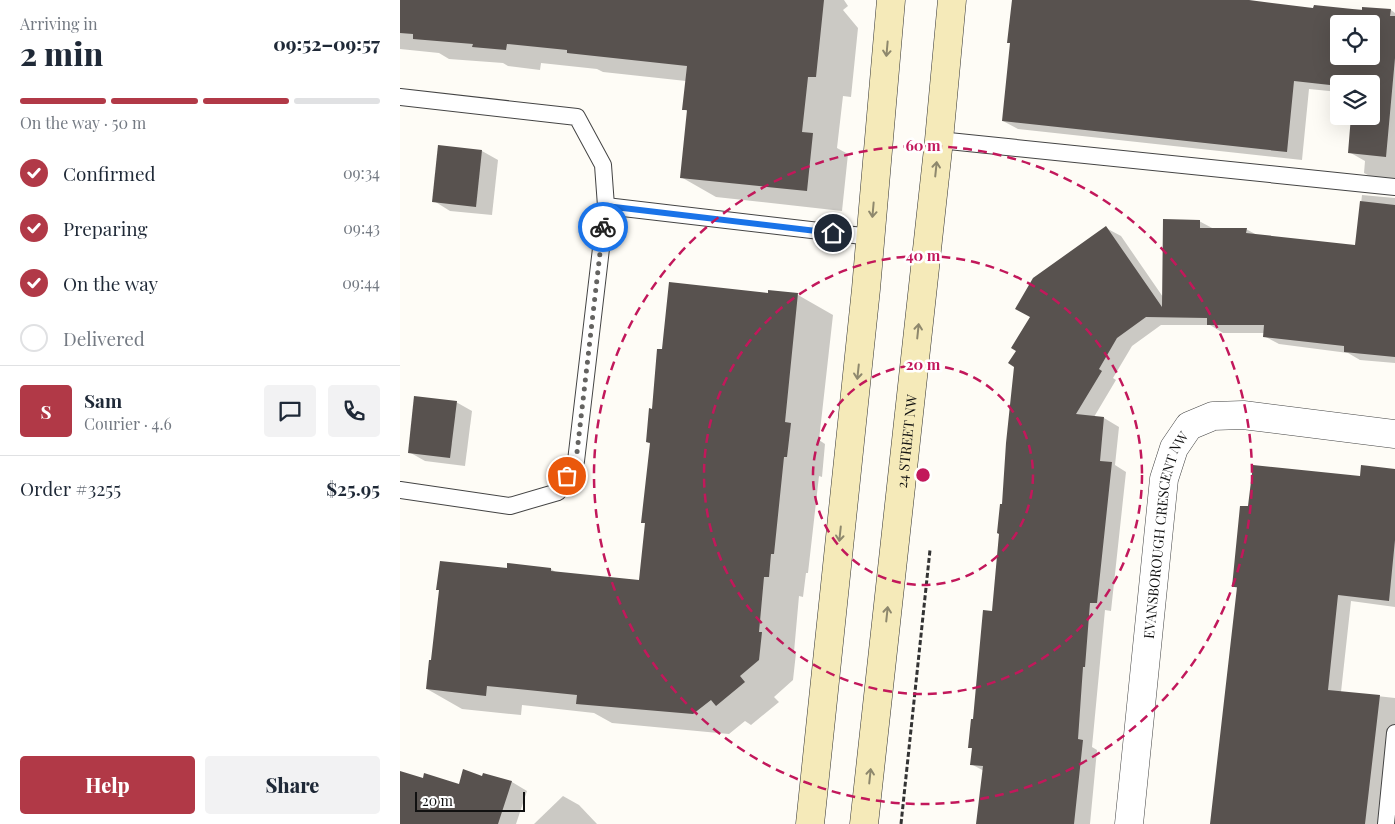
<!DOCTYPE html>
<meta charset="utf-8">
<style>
:root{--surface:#fff;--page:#f2f2f3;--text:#1f2937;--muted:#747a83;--line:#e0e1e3;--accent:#b13947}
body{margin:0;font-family:"Playfair Display",serif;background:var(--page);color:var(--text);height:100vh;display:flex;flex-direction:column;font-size:19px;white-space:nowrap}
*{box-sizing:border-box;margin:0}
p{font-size:16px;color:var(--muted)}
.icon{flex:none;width:28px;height:28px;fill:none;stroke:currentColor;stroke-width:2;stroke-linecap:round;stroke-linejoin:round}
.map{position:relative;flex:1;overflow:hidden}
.details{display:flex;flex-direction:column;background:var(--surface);width:400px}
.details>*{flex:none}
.buttons{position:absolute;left:930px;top:15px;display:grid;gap:10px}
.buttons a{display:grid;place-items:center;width:50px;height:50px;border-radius:5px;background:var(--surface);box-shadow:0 5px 20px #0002;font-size:25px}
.scale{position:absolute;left:15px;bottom:12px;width:110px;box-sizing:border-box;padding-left:5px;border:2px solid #111;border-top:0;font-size:14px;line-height:18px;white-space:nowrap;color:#111;-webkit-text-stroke:4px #fff;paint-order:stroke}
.pin{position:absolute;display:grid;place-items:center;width:42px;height:42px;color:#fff;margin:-21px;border:2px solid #fff;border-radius:50%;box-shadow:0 1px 5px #0007}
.courier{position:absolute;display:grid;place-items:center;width:50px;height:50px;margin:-25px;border:4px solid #1a73e8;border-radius:50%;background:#fff;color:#222;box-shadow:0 1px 6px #0007}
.summary em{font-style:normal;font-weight:800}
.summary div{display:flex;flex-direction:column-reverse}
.summary{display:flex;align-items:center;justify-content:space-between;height:85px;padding:0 20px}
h1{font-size:32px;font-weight:800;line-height:38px}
.bar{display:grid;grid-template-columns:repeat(4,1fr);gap:8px 5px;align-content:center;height:60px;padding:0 20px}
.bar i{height:6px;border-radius:4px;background:var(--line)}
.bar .active{background:var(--accent)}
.bar p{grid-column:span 4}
.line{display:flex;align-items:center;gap:12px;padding:0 20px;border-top:1px solid var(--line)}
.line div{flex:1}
.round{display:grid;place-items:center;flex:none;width:52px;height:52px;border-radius:5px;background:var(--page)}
ol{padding:0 20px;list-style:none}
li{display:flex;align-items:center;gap:15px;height:55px}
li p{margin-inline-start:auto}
li .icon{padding:5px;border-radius:50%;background:var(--accent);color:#fff;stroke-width:4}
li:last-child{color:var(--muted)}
li i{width:28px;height:28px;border:2px solid var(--line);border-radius:50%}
.button{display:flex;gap:10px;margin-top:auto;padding:10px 20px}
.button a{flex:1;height:58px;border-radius:5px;background:var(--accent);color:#fff;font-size:20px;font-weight:800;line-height:58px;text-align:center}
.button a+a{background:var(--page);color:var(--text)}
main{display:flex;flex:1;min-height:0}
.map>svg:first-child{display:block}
</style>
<main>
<section class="details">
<div class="summary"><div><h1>2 min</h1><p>Arriving in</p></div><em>09:52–09:57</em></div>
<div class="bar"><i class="active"></i><i class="active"></i><i class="active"></i><i></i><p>On the way · 50 m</p></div>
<ol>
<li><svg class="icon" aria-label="check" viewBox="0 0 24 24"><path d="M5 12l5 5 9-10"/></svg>Confirmed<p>09:34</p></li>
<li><svg class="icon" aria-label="check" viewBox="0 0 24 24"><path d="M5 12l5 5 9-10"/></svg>Preparing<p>09:43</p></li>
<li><svg class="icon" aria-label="check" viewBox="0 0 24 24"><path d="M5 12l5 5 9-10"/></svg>On the way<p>09:44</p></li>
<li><i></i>Delivered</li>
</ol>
<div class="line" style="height:90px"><b class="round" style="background:var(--accent);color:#fff">S</b><div><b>Sam</b><p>Courier · 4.6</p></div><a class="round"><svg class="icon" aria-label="chat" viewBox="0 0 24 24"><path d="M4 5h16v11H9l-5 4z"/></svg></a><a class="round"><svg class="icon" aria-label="phone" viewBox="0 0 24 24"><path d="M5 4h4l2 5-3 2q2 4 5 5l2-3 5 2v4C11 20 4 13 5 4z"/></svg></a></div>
<div class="line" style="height:65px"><div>Order #3255</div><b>$25.95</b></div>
<div class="button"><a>Help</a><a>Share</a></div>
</section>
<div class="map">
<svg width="995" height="824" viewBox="0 0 995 824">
<rect width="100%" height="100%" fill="#fefcf6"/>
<g fill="#0003" fill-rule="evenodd">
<path d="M0,0H444L448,6L443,10L458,28L451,97L443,96L437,148L448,154L442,211L316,197L281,177L288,112L284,109L286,81L203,72L197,69L141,63L140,70L108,66L103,63L49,59L39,53L0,49Z"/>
<path d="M613,0H831L914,9L991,10L995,13V183L979,181L964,173L965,161L949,152L971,116V84H939V92L909,89L902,160L618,129L603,121L611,44L609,42ZM939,24H971V56H939Z"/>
<path d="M82,151L98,160L92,215L50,211L34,201Z"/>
<path d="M962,195L995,198V363L960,360L948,353L879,344L864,336V333H823L810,325H761L732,346L713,378L716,380L694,417L704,418L719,427L715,465L726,472L711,611L705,610L692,747L697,750L690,824H578L584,771L571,764L573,749L569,747L594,612L706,228L721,236L763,297L799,221L814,229H846L857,235L956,246Z"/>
<path d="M369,295H398L433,315L419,440L425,444L422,477L419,476L408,573H406L403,597L399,596L394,652L396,653L393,680L374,697L379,702L351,725L345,721L329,734L212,723L194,713L122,705L121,715L62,709L27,689L32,661L108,569H151L157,573L240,582L246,524L243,522L251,444L247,442L263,350Z"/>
<path d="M56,402L72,411L65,466L25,461L9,452Z"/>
<path d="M995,470V607L951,601L941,692L995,698V766L989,824H811L838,589L833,586L850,508L961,477Z"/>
<path d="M0,774L59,786L82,777L112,782L127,791L116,824H0Z"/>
<path d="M163,796L179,805L197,824H134Z"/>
</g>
<g fill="#58524f" fill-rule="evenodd">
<path d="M0,0H424L416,77H408L402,132L413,133L407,191L280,178L287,110H282L287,66L167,53V50L107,44L106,50L72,47L73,44L13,39V34L0,33Z"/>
<path d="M612,0H849L913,8L914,5L962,10V7L991,9L990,16H995V58L986,157L948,153L951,116H971V84H939V86L894,81L887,152L602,121L610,43H607ZM939,24H971V56H939Z"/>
<path d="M38,145L82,150L76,207L32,202Z"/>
<path d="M960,201L995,205V357L944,352V346L863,337L864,325H807V318L746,317L717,338L699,369L702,371L676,414L704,417L700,461L712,462L697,603H690L685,667H683L678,739L683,740L674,824H576L583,766L570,765L572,748H568L571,719H573L583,610L592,611L599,534L597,533L600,504H602L606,443L614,367L608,363L616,351L611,348L630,317L615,309L633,278L706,226L762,307L763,219L800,220V228H847L846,233L955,245Z"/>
<path d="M269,282L368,293V290L398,293L385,422L391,423L387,457H384L374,554H371L369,577H364L359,632H362L359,660L340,676L345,682L316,706L311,700L293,714L176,704L177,695L87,686L86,696L26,689L29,660H31L39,590H36L40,561L107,568V563L151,568V571L239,580L245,523H241L250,443L246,442L249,408L252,409L257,349H262Z"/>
<path d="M14,396L57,401L50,458L8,453Z"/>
<path d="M853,465L960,476L961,465L995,469V540L989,601L938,595L928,690L980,695L965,824H810L837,587H832L840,506H848Z"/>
<path d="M63,769L82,776L83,773L112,781L98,824H0V771L23,778L24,773L59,784Z"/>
</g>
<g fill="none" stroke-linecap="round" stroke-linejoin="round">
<g stroke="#444" stroke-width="18">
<g id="lane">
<path d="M0,97L177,117L203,165L206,206"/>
<path d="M539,140L995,187"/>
<path d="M0,490L110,506L158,492L176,461L206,206L471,237"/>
<path d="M986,824L995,733"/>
</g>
</g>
<g stroke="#444" stroke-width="29">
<g id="street">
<path id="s1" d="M729,824L764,479L774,448L789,426L813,416L843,415L995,434"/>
</g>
</g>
<g stroke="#333" stroke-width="29">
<g id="secondary">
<path d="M410,824L466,289L491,0"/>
<path id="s2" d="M464,824L539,140L552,0"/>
</g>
</g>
<path stroke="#333" stroke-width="3" stroke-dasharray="5 2.5" stroke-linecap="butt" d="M501,824L530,550"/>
<use href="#lane" stroke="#fff" stroke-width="16"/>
<use href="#street" stroke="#fff" stroke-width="28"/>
<use href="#secondary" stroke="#f5eab9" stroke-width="28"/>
</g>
<defs><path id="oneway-shaft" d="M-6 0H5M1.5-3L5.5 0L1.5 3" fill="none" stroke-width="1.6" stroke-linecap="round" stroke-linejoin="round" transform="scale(1.25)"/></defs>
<g stroke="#8e886d">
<use href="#oneway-shaft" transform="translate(487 49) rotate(95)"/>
<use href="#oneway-shaft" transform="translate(536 169) rotate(-84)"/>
<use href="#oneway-shaft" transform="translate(473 210) rotate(95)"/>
<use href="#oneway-shaft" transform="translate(518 331) rotate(-84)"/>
<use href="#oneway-shaft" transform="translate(458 372) rotate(96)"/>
<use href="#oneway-shaft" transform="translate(440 534) rotate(96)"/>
<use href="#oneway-shaft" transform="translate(487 614) rotate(-84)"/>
<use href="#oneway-shaft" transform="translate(470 776) rotate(-84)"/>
</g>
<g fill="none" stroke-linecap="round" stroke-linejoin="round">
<path stroke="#646361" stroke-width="5" stroke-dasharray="0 9" d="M167,476L176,461L203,227"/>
<path stroke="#1a73e8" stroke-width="6" d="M203,227L206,206L433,233"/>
</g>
<g fill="none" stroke="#c2185b" stroke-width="2.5" stroke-dasharray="9 6">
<circle cx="523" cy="475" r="110"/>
<circle cx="523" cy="475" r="219"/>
<circle cx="523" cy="475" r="329"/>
</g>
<g text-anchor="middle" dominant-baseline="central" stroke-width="5" stroke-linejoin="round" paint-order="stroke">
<g font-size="14" fill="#111" stroke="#fff">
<text stroke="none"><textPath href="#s2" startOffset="385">24 STREET NW</textPath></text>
<text stroke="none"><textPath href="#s1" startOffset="292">EVANSBOROUGH CRESCENT NW</textPath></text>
</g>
</g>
<circle cx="523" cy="475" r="8" fill="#c2185b" stroke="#fff" stroke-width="2.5"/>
<g font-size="15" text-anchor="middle" font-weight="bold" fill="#c2185b" stroke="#fff" stroke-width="5" stroke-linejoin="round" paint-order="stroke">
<text x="523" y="151">60 m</text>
<text x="523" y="261">40 m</text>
<text x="523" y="370">20 m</text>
</g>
</svg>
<div class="buttons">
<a><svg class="icon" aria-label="locate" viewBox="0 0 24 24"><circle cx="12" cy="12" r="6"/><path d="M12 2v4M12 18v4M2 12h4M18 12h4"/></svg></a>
<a><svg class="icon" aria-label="layers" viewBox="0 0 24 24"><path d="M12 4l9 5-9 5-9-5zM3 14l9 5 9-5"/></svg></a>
</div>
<div class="scale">20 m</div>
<div class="pin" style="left:167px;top:476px;background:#ea580c"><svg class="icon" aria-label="bag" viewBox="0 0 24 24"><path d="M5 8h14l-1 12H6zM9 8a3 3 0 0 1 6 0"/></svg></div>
<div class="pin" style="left:433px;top:233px;background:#1f2937"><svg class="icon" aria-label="home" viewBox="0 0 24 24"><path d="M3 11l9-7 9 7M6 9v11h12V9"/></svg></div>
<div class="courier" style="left:203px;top:227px"><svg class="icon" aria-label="bike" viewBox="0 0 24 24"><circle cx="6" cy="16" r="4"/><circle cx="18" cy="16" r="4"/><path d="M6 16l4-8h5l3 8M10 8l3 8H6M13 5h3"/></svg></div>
</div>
</main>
